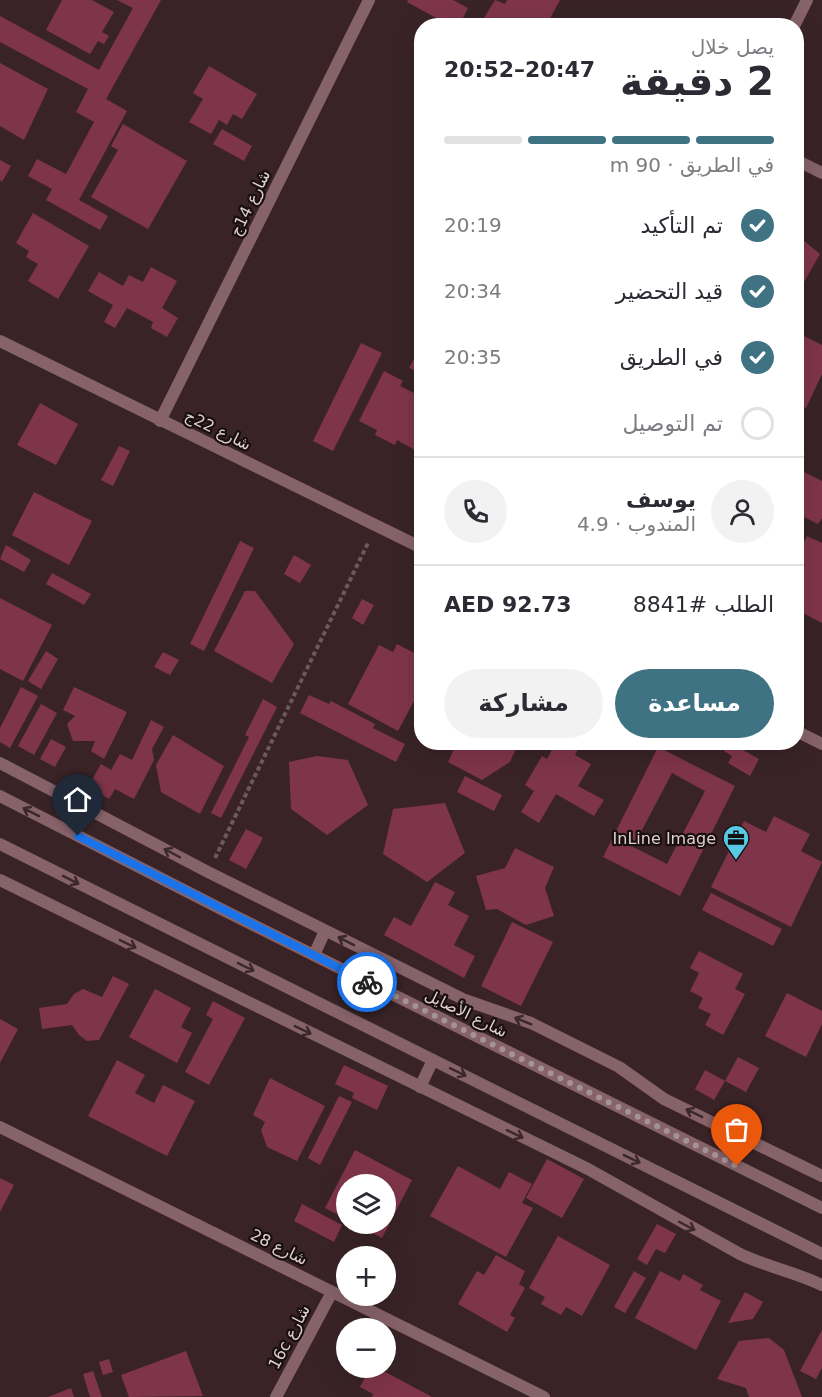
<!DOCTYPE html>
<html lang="ar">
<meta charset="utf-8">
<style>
:root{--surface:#fff;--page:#f2f2f3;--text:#2b2b33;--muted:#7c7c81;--line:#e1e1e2;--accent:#3f7282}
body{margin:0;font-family:"DejaVu Sans","Noto Sans Arabic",sans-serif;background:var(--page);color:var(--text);direction:rtl;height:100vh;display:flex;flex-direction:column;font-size:22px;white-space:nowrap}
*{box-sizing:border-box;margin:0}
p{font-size:20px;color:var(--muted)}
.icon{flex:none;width:33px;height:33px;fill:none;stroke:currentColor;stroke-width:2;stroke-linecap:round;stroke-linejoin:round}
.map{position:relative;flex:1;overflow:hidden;direction:ltr}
.sheet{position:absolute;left:414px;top:18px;width:390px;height:732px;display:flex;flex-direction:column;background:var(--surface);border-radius:24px;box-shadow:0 6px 24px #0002;direction:rtl}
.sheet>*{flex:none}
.buttons{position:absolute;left:336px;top:1174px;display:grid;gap:12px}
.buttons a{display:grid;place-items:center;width:60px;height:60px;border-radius:50%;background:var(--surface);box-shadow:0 6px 24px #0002;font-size:30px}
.pin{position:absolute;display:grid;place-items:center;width:51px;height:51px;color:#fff;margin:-62px -26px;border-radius:50% 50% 50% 0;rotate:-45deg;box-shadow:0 0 6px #0007}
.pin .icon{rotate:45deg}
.courier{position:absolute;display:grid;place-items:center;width:60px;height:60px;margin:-30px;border:4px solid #1a73e8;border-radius:50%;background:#fff;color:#222;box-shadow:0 2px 8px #0007}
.head em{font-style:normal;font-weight:700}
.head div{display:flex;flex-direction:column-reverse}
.head{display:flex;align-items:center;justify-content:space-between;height:102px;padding:0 30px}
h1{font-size:39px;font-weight:700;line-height:45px}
.bar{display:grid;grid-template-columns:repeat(4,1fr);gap:9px 6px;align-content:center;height:72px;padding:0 30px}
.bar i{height:8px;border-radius:4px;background:var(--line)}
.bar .on{background:var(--accent)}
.bar p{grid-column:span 4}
.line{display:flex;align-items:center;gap:15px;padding:0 30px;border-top:2px solid var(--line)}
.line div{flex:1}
.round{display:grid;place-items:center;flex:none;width:63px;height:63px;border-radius:32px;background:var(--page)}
ol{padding:0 30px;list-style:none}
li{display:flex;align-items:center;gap:18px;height:66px}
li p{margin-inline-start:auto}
li .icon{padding:6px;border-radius:50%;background:var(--accent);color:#fff;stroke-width:4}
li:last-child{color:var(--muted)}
li i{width:33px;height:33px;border:3px solid var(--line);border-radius:50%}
.cta{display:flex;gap:12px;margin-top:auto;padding:12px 30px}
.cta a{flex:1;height:69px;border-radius:36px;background:var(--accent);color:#fff;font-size:24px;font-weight:700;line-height:69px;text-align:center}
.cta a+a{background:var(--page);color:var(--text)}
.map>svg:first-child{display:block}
</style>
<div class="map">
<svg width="822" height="1397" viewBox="0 0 822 1397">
<rect width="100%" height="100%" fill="#392327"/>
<g fill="#7f3549" fill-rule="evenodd">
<path d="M62,0H92L114,12L102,32L109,36L104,44L98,41L90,54L46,30Z"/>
<path d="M117,0H161L106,99L127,111L79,200L108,216L100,230L46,200L52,189L28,176L37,159L66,174L94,122L76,112L88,89L0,42V16L99,70L133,8Z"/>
<path d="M408,0H453L468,8L459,26H451L407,2Z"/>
<path d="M495,0L505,4L507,0H560L546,26H479Z"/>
<path d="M0,63L48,89L24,140L0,126Z"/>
<path d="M209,66L257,94L242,119L233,114L227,125L219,120L211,134L189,122L203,99L193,93Z"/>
<path d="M123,124L187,161L148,229L91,197L118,150L111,146Z"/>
<path d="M222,129L252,146L244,161L213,144Z"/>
<path d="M0,160L11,166L2,182L0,180Z"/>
<path d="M33,213L89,246L58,299L28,281L38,264L26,257L29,251L16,243Z"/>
<path d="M796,231L803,240L820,254L796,296Z"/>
<path d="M151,267L177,281L162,308L178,318L167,337L151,328L153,322L127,308L115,328L104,322L113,305L88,291L99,272L123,286L129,275L143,282Z"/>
<path d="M796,332L822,345V374L806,408L796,403Z"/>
<path d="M361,343L382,353L333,451L313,441Z"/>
<path d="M422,344V374L409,368Z"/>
<path d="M384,371L403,381L400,386L422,397V438L415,450L397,440L395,445L375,435L377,430L359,421Z"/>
<path d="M40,403L78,424L56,465L17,445Z"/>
<path d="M119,446L130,451L113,486L101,480Z"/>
<path d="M796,449L805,454L796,470Z"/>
<path d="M798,469L822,481V518L818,524L796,513V472Z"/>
<path d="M34,492L92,521L69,565L12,535Z"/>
<path d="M807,536L822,543V623L803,613L796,624V557Z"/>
<path d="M240,541L254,548L204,651L190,644Z"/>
<path d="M6,545L31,560L24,572L0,559Z"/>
<path d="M294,555L311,565L300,583L284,574Z"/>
<path d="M52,573L91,594L84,605L46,584Z"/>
<path d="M245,591H255L294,644L272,683L214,651Z"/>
<path d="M0,598L52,625L23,681L0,669Z"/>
<path d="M362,599L374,605L363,625L352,618Z"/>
<path d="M397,644L420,656L414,668L422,672V686L398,731L348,704L379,645L393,652Z"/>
<path d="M46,651L58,659L41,689L28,681Z"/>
<path d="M163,652L179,660L170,675L154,667Z"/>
<path d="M21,687L38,696L10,748L0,742V728Z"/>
<path d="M74,687L127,712L104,759L91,751L95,741H73L67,724L75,716L63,710Z"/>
<path d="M309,695L329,704L331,701L375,724L373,728L405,744L396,762L300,713Z"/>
<path d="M263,699L277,707L221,818L211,813L249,737L245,735Z"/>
<path d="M41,704L57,713L34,755L18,746Z"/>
<path d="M151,720L164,727L152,749L154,760L134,799L115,789L109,799L88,787L101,764L111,770L120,754L132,760Z"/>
<path d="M173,735L224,766L200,814L161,792L156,765Z"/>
<path d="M51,739L66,747L55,767L40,759Z"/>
<path d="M457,742H519L510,762L482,780L448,762Z"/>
<path d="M556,742H567L578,749L575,755L591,764L578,786L604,800L594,816L556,794L539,823L521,812L534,791L525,785L542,756L547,759Z"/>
<path d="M729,742L759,759L750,776L728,763L732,756L724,751Z"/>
<path d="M658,747L735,786L680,896L603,857ZM672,773L705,791L667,864L633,847Z"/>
<path d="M317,756L348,760L368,805L327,835L291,809L289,762Z"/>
<path d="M465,776L502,795L494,811L457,792Z"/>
<path d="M445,803L465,853L427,882L383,854L393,809Z"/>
<path d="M774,816L810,834L801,851L822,862L791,927L711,887L744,821L766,832Z"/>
<path d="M246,829L263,838L246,869L229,860Z"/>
<path d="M515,848L554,867L545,888L554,916L526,925L497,909L486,910L476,876L505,868Z"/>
<path d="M435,882L455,892L448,905L469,916L454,945L475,956L464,978L384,935L394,917L411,926Z"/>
<path d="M711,893L782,929L773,946L702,910Z"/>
<path d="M512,922L553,942L521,1006L481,986Z"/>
<path d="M699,951L743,974L735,989L745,994L723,1035L705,1025L711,1014L698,1008L703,998L690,991L699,973L690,968Z"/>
<path d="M113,976L129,984L99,1040L87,1041L79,1035L72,1025L42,1029L39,1008L67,1004L74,994L83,989L102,997Z"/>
<path d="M155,989L191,1008L181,1027L192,1033L177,1063L129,1037Z"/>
<path d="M787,993L822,1011V1024L806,1057L765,1036Z"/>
<path d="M213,1001L245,1018L209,1085L185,1072L213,1019L206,1015Z"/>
<path d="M0,1019L18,1029L0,1063Z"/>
<path d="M738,1057L759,1068L746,1092L725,1081Z"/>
<path d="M117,1060L145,1075L135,1093L154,1103L163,1085L195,1101L167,1156L88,1116Z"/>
<path d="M344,1065L388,1086L377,1110L352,1098L354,1093L335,1084Z"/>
<path d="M705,1070L725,1081L714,1100L695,1089Z"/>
<path d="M270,1078L325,1106L297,1161L267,1147L261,1130L265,1122L253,1115Z"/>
<path d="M339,1096L352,1102L320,1165L308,1158Z"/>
<path d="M355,1150L412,1180L382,1238L355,1224H386V1185H346V1219L325,1208Z"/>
<path d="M547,1159L584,1179L562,1218L526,1198Z"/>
<path d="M458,1166L500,1189L509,1172L532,1184L522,1203L533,1208L506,1257L430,1216Z"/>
<path d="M0,1178L14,1185L0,1212Z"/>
<path d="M302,1204L342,1225L334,1242L294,1221Z"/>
<path d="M657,1224L676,1234L665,1253L656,1249L647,1265L637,1259Z"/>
<path d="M558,1236L610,1265L582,1316L566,1307L561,1315L541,1304L545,1297L529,1288Z"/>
<path d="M496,1255L525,1271L519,1284L525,1288L510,1315L515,1318L507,1332L458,1304L477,1271L484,1275Z"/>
<path d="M634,1271L646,1278L625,1313L614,1307Z"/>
<path d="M660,1271L680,1281L683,1274L703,1285L700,1290L721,1301L696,1350L635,1318Z"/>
<path d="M745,1292L763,1302L753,1319L728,1323Z"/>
<path d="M822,1330V1368L816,1379L800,1371Z"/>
<path d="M769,1338L784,1350L802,1397H749L746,1388L717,1379L739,1341Z"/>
<path d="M186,1351L203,1396L129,1397L121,1375Z"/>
<path d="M109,1359L113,1372L103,1375L99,1362Z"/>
<path d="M370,1368H378L432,1397H372L373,1394L360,1387Z"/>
<path d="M93,1371L102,1397H90L83,1374Z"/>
<path d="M71,1388L74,1397H48Z"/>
</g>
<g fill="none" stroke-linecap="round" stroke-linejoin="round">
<path stroke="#6c595c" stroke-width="4" stroke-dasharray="4.5 3" stroke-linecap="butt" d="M215,858L369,541"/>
<g stroke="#866269" stroke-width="12">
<path d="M794,26L807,0"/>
<path d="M796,160L822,173"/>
<path d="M0,341L422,548"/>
<path d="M160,421L369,0"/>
<path d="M796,731L822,744"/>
<path d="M0,763L208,872L465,1000L531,1023L619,1067L664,1099L822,1176"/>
<path d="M0,880L588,1169L740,1254C767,1267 795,1272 822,1285"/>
<path d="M0,1127L544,1397"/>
<path d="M276,1397L332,1292"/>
</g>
<g stroke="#866269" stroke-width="12">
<path d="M0,796L223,910L822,1208"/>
<path d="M0,844L822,1254"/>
<path d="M314,955L325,931"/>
<path d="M420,1087L433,1060"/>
</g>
</g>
<defs><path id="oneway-shaft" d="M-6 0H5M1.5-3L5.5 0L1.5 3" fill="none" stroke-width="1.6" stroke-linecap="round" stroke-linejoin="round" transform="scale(1.5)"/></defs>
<g stroke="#3a282b">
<use href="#oneway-shaft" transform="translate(31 812) rotate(-153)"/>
<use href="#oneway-shaft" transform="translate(172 853) rotate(-152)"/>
<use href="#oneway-shaft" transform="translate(71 880) rotate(27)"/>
<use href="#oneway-shaft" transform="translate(346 941) rotate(-153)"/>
<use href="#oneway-shaft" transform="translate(128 944) rotate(26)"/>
<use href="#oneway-shaft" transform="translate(246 967) rotate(26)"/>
<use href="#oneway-shaft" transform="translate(523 1021) rotate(-158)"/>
<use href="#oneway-shaft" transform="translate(303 1030) rotate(26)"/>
<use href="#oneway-shaft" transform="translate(458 1072) rotate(26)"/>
<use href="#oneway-shaft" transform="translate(694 1113) rotate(-154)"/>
<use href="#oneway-shaft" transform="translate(515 1134) rotate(26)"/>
<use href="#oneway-shaft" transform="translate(632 1159) rotate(26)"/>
<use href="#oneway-shaft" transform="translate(687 1226) rotate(28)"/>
</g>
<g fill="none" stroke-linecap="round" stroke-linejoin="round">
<path stroke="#a49396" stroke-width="6" stroke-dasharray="0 10.8" d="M367,982L737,1166"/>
<path stroke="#1a73e8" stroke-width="8" d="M78,836L367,982"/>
</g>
<defs>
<g id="office-pin" transform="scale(1.35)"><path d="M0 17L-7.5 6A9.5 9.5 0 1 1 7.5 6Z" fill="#58c9e3" stroke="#190f11"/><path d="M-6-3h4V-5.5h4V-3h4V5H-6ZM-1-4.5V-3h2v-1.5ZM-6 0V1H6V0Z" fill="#111"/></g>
</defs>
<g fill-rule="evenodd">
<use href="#office-pin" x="736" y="838"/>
</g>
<g text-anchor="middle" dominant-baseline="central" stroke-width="4.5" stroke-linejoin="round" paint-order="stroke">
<g font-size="16" fill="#decfd2" stroke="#190f11">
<text transform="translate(250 203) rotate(-64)">شارع 14ج</text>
<text transform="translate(218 430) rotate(26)">شارع 22ج</text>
<text transform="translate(466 1013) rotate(26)">شارع الأصايل</text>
<text transform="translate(279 1247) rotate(26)">شارع 28</text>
<text transform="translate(289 1337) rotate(-62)">16c شارع</text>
</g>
<g font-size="16" fill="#decfd2" stroke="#190f11" text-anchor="end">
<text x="716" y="838">InLine Image</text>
</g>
</g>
</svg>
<div class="buttons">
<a><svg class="icon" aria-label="layers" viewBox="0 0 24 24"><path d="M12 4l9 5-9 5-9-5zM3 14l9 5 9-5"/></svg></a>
<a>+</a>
<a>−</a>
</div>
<div class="pin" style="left:737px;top:1166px;background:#ea580c"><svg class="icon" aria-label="bag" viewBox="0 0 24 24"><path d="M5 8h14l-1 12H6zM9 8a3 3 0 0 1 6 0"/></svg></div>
<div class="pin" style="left:78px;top:836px;background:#1f2937"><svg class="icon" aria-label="home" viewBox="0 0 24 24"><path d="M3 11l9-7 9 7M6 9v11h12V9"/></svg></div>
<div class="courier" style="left:367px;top:982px"><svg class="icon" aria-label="bike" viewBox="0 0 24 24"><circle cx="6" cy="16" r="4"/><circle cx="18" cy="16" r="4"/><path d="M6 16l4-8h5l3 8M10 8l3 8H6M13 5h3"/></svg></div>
<section class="sheet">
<div class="head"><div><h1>2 دقيقة</h1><p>يصل خلال</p></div><em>20:47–20:52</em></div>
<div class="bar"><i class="on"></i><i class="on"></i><i class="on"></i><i></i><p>في الطريق · 90 m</p></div>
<ol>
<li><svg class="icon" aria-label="check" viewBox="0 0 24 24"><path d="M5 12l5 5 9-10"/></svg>تم التأكيد<p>20:19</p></li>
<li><svg class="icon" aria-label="check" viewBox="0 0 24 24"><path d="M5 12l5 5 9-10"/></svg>قيد التحضير<p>20:34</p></li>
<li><svg class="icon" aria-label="check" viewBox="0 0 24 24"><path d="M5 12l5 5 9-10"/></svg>في الطريق<p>20:35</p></li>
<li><i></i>تم التوصيل</li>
</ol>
<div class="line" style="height:108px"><a class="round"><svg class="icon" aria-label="person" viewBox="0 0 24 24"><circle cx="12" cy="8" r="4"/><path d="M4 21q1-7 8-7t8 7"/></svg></a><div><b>يوسف</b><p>المندوب · 4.9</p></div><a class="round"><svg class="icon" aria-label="phone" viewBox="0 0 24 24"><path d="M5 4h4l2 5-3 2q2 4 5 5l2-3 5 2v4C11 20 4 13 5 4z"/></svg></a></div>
<div class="line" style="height:78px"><div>الطلب #8841</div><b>AED 92.73</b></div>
<div class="cta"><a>مساعدة</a><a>مشاركة</a></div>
</section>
</div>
